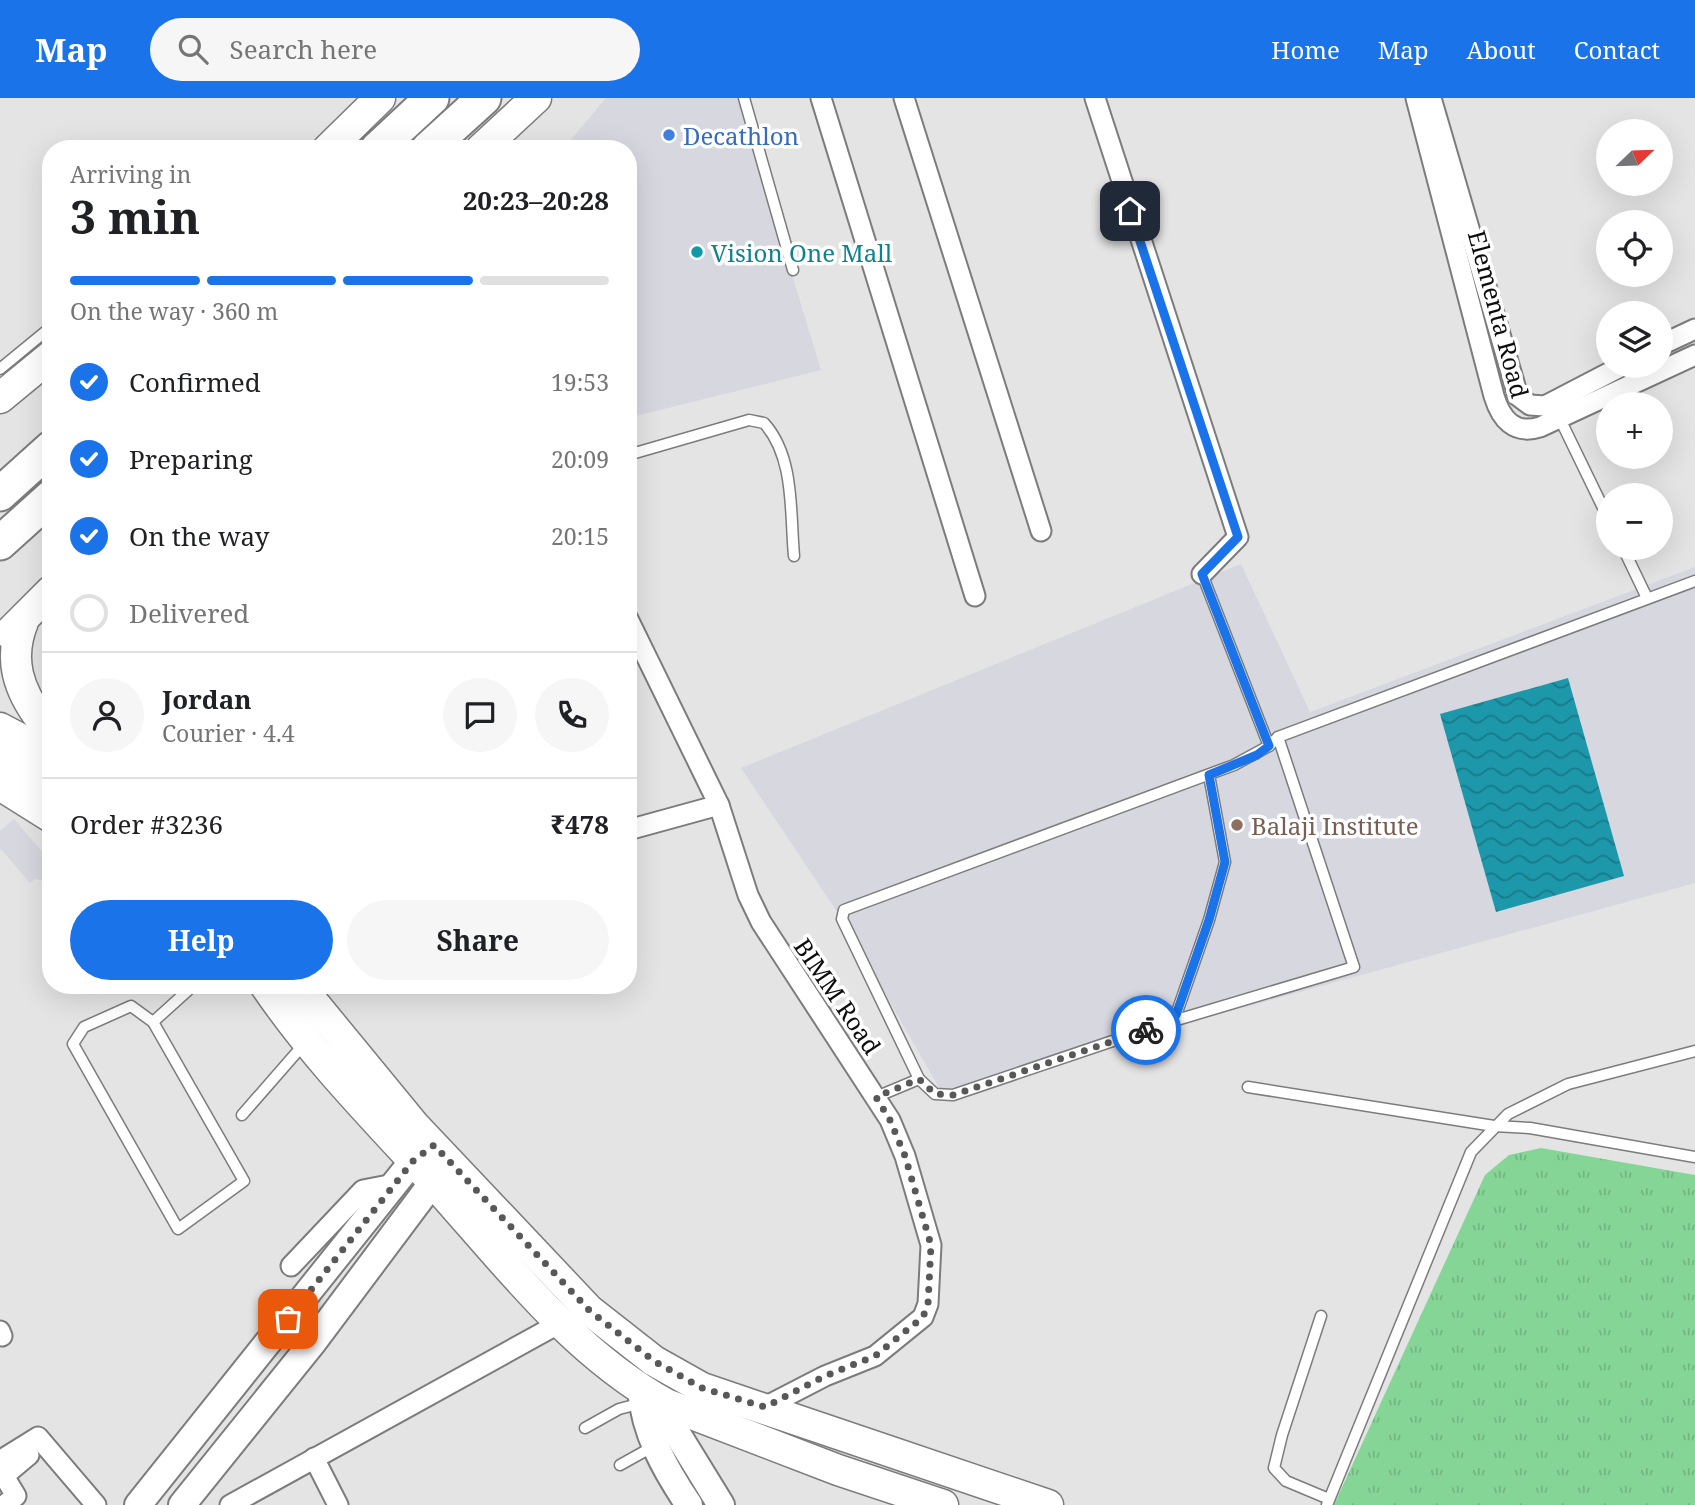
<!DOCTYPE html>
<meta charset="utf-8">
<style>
:root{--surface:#fff;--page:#f6f6f6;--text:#202124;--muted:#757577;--line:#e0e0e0;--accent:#1a73e8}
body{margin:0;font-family:"Noto Serif",serif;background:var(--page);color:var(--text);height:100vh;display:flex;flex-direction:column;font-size:26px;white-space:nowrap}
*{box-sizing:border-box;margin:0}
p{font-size:23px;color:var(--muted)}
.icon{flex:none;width:38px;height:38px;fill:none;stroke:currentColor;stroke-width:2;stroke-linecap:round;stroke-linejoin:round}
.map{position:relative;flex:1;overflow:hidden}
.sheet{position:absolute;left:42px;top:42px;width:595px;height:854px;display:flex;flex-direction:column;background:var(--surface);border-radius:28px;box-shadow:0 7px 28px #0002}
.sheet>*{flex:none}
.needle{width:46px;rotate:67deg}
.buttons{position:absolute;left:1596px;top:21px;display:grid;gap:14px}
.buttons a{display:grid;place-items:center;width:77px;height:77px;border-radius:50%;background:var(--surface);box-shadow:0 7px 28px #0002;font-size:35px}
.pin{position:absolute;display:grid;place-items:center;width:60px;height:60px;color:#fff;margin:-30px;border-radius:14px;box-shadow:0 4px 10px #0006}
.courier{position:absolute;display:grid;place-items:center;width:70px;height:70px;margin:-35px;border:5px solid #1a73e8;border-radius:50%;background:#fff;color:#222;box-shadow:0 2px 9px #0007}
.headline em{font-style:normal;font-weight:700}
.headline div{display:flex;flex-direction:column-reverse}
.headline{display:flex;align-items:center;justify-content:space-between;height:119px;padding:0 28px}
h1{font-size:46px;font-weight:700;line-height:52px}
.bar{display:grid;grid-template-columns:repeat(4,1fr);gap:10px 7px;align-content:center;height:84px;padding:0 28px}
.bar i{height:9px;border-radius:5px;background:var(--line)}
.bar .on{background:var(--accent)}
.bar p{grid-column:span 4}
.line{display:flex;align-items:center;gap:18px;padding:0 28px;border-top:2px solid var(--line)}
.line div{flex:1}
.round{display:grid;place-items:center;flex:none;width:74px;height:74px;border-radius:37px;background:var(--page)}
ol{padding:0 28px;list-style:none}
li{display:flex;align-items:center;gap:21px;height:77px}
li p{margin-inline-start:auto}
li .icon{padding:7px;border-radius:50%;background:var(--accent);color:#fff;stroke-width:4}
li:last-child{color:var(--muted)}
li i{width:38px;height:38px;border:4px solid var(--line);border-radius:50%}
.button{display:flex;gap:14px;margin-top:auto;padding:14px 28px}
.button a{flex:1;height:80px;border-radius:42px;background:var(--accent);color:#fff;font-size:28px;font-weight:700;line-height:80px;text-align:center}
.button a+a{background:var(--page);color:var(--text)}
header{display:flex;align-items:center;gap:42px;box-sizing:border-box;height:98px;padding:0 35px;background:var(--accent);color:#fff}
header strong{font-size:33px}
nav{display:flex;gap:38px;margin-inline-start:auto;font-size:24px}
.search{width:490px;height:63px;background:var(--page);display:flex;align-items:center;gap:18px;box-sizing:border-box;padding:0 24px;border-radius:38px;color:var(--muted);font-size:26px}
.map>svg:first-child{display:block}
</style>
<header>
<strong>Map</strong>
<div class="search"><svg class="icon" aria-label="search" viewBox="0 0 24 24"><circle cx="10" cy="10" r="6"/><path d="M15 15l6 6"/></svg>Search here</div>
<nav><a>Home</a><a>Map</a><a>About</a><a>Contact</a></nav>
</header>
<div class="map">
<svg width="1695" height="1407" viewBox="0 0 1695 1407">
<defs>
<pattern id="grass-tufts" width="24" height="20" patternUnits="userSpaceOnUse" patternTransform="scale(1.75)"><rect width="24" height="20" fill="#85d597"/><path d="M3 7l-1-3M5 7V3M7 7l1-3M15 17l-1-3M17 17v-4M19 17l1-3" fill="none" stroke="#72b681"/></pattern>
<pattern id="water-waves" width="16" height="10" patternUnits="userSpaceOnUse" patternTransform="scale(1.75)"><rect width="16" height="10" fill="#1d97aa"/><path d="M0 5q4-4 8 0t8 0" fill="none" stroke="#187a89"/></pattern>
</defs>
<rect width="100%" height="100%" fill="#e4e4e5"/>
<g fill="#d6d7df">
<path d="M606,0H738L821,272L628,320V51H563Z"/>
<path d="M1241,466L1310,614L1695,469V785L941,993L842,821L741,670Z"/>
<path d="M14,721L48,761L51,759V784L35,781L30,785L0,750V733Z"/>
</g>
<path fill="url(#grass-tufts)" d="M1541,1050L1695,1077V1407H1334L1485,1077L1509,1057Z"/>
<path fill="url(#water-waves)" d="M1568,580L1624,778L1496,814L1440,616Z"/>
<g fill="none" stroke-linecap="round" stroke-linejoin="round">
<g stroke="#7c7c7d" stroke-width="13">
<g id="lane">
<path d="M744,0L793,172"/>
<path d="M0,271L51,229"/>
<path d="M1560,321L1608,420"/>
<path d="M628,357L749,322L764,325C795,359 790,415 794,458"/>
<path d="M1623,450L1647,500"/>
<path d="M1202,476L1269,648L1234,667L844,812L842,821L919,981L935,996L953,997L1166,925L1176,917L1209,822L1225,764L1209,677"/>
<path d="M1269,648L1278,639L1695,483"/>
<path d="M131,908L153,924L244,1083L178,1131L73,946L84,929Z"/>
<path d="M153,924L194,887"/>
<path d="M1170,924L1354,869L1278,639"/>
<path d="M1248,989L1494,1028L1530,1030L1695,1059"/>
<path d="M876,999L919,981"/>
<path d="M242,1017L304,946"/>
<path d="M1321,1218L1282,1337L1274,1370L1286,1383L1329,1401"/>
<path d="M585,1330L619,1311L642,1305"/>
<path d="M620,1367L654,1348"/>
<path d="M1327,1407L1471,1054L1508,1016L1568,986L1695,953"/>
</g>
</g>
<g stroke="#7c7c7d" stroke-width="23">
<g id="street">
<path d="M821,0L975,498"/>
<path d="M904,0L1041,433"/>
<path d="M1095,0L1238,439L1202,476"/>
<path d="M1416,0L1494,298C1501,321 1514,337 1540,329L1695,257"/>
<path d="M1431,0L1518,298L1530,307L1545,308L1622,268"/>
<path d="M1661,247L1695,231"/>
<path d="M628,521L719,707L748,797L761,824L890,1022L905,1058L931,1147L928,1206L923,1219L875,1258L825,1278L765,1309"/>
<path d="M628,732L719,707"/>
<path d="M291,1168L363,1092L394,1086"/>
<path d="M0,1233L2,1238"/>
<path d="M314,1360L338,1407"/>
<path d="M1,1362L38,1339L96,1407"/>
<path d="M4,1407L16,1398L4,1378L29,1357"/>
<path d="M230,1407L560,1225"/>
</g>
</g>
<g stroke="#7c7c7d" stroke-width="30">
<g id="secondary">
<path d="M641,1292C645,1336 665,1371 689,1407"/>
<path d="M666,1306L670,1324L721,1407"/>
<path d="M138,1407L408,1069L429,1051"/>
<path d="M182,1407L314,1243L433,1084L450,1072"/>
</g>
</g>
<g stroke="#7c7c7d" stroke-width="33">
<g id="primary">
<path d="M328,51L380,0"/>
<path d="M481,51L536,0"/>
<path d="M0,300L51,258"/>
<path d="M23,524C8,561 18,592 42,623"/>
<path d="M9,535L51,493"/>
<path d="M0,630L51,657"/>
<path d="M0,658L51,688"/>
<path d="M0,687L51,719"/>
<path d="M265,887C313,958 375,1021 433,1084C504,1163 572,1254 666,1306L838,1372L943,1407"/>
<path d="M299,887L414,1027L589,1212L654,1263L702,1290L1048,1407"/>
</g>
</g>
<g stroke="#7c7c7d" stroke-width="37">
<g id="highway">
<path d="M377,51L432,0"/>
<path d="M428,51L484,0"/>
<path d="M0,396L51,350"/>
<path d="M0,445L51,399"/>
</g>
</g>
<use href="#lane" stroke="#fff" stroke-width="10"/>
<use href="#street" stroke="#fff" stroke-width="19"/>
<use href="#secondary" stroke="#fff" stroke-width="26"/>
<use href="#primary" stroke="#fff" stroke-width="30"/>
<use href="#highway" stroke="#fff" stroke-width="33"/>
</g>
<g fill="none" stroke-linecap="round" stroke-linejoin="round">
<path stroke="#585859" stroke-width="7" stroke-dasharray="0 12.6" d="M288,1221L413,1063L434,1047L589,1212L654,1263L702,1290L765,1309L825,1278L875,1258L923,1219L928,1206L931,1147L905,1058L890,1022L876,999L919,981L935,996L953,997L1146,932"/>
<path stroke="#1a73e8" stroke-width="9" d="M1130,113L1238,439L1202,476L1269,648L1257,657L1209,677L1225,764L1209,822L1176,917L1166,925L1146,932"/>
</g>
<circle fill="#3f7fe0" stroke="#fff" stroke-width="2.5" cx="669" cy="37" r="7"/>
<circle fill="#0f9aa8" stroke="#fff" stroke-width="2.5" cx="697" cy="154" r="7"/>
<circle fill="#8d6e63" stroke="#fff" stroke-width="2.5" cx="1237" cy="727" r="7"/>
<g text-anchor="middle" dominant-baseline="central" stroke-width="7" stroke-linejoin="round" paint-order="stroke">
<g font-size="24" fill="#366cbe" stroke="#fff" text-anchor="start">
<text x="683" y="37">Decathlon</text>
</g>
<g font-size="24" fill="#0d838f" stroke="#fff" text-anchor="start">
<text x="711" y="154">Vision One Mall</text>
</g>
<g font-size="24" fill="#0d0d0e" stroke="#fff">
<text transform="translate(1499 216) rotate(75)">Elementa Road</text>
<text transform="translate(838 898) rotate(56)">BIMM Road</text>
</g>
<g font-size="24" fill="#785e54" stroke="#fff" text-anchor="start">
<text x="1251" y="727">Balaji Institute</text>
</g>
</g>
</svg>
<div class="buttons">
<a><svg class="needle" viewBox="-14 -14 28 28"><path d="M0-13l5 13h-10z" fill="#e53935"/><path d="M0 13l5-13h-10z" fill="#757577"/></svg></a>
<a><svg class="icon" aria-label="locate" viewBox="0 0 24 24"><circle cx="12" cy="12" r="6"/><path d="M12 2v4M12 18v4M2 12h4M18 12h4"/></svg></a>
<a><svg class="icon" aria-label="layers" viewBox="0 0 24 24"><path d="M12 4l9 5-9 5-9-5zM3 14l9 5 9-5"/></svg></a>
<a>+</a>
<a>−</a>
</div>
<div class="pin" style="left:288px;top:1221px;background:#ea580c"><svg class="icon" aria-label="bag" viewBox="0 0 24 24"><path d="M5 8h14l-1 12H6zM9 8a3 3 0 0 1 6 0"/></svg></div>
<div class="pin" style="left:1130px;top:113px;background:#1f2937"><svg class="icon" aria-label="home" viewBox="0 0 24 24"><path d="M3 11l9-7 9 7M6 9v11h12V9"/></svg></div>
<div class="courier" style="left:1146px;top:932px"><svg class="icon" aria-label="bike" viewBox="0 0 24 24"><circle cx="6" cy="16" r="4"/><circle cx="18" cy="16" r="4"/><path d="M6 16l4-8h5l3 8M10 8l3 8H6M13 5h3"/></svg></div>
<section class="sheet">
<div class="headline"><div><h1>3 min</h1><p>Arriving in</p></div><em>20:23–20:28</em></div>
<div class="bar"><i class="on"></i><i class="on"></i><i class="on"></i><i></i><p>On the way · 360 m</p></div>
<ol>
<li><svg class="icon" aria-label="check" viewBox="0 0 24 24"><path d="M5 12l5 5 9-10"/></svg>Confirmed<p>19:53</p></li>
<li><svg class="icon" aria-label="check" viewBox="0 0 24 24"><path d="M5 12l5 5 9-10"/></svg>Preparing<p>20:09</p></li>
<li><svg class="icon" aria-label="check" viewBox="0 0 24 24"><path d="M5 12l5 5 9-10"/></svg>On the way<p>20:15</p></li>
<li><i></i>Delivered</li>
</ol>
<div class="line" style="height:126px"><a class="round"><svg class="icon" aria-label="person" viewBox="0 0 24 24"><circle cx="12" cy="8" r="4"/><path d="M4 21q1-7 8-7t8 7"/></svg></a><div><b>Jordan</b><p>Courier · 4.4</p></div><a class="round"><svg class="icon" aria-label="chat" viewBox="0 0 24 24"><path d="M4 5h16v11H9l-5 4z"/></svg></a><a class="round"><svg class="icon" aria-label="phone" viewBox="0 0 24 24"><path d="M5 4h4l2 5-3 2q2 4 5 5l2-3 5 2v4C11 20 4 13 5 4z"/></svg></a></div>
<div class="line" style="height:91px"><div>Order #3236</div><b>₹478</b></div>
<div class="button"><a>Help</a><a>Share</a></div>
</section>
</div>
